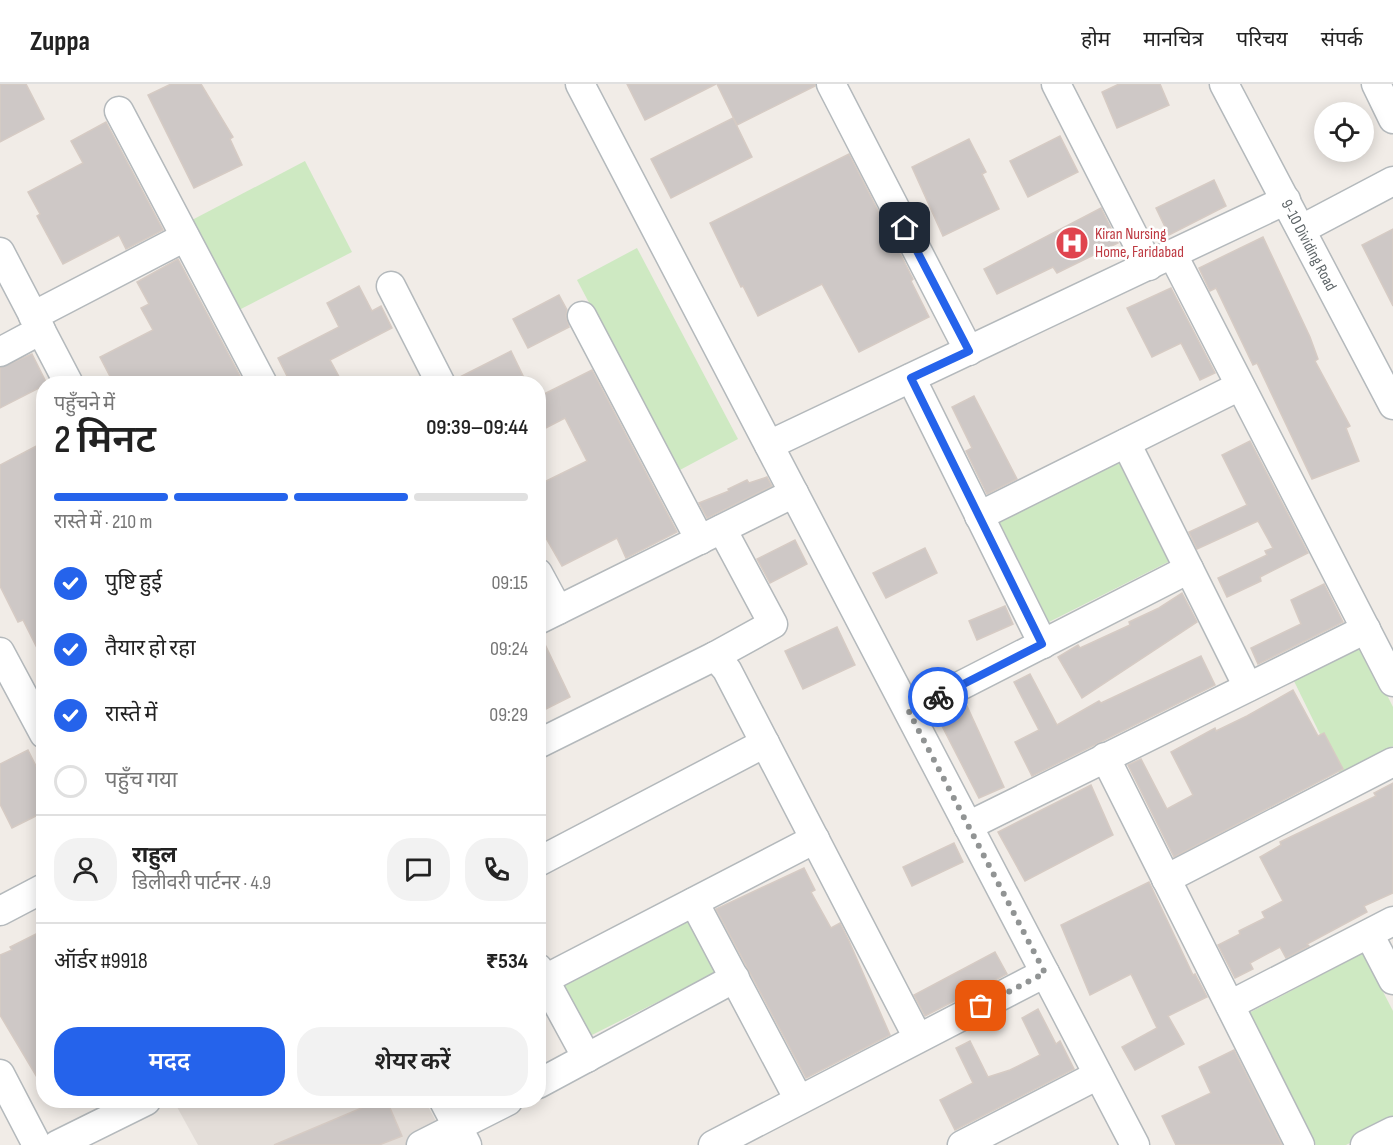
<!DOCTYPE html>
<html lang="hi">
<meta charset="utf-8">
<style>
:root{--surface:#fff;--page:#f2f2f2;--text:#222;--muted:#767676;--line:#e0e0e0;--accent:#2563eb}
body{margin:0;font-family:"Sofia Sans Condensed","Noto Sans Devanagari",sans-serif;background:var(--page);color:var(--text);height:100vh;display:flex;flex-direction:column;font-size:22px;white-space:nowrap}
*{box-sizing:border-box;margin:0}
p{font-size:20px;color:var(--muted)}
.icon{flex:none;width:33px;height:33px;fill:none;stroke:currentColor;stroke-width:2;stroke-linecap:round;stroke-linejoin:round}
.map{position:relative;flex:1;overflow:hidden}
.panel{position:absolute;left:36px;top:292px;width:510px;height:732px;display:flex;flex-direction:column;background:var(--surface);border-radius:24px;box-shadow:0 3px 15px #0003}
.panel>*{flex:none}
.fabs{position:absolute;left:1314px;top:18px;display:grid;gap:12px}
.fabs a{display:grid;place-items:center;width:60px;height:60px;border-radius:50%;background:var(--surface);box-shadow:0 3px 15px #0003;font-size:30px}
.pin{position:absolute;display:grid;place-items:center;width:51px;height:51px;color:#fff;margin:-26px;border-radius:12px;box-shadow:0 3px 9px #0006}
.courier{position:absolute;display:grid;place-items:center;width:60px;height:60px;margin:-30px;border:4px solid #2563eb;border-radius:50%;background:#fff;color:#222;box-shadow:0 2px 8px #0007}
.headline em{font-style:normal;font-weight:600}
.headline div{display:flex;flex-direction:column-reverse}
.headline{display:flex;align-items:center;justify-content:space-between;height:102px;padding:0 18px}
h1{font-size:39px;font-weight:600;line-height:45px}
.bar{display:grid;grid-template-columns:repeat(4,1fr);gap:9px 6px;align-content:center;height:72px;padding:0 18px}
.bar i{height:8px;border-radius:4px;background:var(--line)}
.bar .selected{background:var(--accent)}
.bar p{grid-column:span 4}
.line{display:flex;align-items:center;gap:15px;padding:0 18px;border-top:2px solid var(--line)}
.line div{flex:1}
.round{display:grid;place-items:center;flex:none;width:63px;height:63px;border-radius:24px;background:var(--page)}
ol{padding:0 18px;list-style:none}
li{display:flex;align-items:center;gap:18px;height:66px}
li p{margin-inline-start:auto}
li .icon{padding:6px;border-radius:50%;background:var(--accent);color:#fff;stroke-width:4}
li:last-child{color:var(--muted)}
li i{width:33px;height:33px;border:3px solid var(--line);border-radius:50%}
.cta{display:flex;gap:12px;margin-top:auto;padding:12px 18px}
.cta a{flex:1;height:69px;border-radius:24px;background:var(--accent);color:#fff;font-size:24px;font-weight:600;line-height:69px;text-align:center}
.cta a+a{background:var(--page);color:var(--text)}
header{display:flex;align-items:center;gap:36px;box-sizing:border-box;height:84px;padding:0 30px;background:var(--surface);border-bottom:2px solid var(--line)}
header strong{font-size:28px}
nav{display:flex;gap:33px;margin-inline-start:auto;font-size:21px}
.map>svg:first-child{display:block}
</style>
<header>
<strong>Zuppa</strong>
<nav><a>होम</a><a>मानचित्र</a><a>परिचय</a><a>संपर्क</a></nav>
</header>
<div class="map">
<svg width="1393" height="1061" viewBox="0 0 1393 1061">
<rect width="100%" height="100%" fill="#f1ece7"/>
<path fill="#e3ddd8" d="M189,1017H425L449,1061H198L177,1023Z"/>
<g fill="#cee9c2">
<path d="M305,77L352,168L239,226L192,136Z"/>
<path d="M637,164L738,355L678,387L577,196Z"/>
<path d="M1121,373L1172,476L1049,538L998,435Z"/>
<path d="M1362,561L1393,623V662L1339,689L1293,595Z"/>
<path d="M690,836L717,888L588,953L562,901Z"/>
<path d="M1363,869L1393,927V1037L1346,1061H1316L1247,930Z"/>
</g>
<g fill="#cec8c6" stroke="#d6cbc4" stroke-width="1.5">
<path d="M0,0H26L44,35L0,58Z"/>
<path d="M171,0H201L233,53L230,55L242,81L194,104L148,11Z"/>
<path d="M627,0H716L645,36Z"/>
<path d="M717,0H815V2L737,41Z"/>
<path d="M1119,0H1160L1169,21L1117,44L1102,8Z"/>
<path d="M733,34L752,73L671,114L651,75Z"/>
<path d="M106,38L163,146L126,165L119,151L63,180L37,132L40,130L28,108L83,79L71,57Z"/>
<path d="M1060,52L1078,88L1028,113L1010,77Z"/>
<path d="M969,55L986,88L982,90L999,125L943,152L912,83Z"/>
<path d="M849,70L913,195L911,197L929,233L859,268L822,200L758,232L743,202L741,203L710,139Z"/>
<path d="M1214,96L1226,122L1169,151L1156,124Z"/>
<path d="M1101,124L1118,159L1057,189L1053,183L997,210L984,185Z"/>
<path d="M1393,145V222L1362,161Z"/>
<path d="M1263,153L1310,253L1318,275L1315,277L1350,342L1346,344L1359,377L1312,395L1257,279L1253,281L1216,204L1210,207L1199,184Z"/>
<path d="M178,175L239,290L244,300H114L100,273L153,246L141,224L149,220L137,198Z"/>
<path d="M359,202L372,227L381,222L392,244L330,276L343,300H291L278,274L339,243L327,219Z"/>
<path d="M1171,204L1215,289L1200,296L1181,259L1152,273L1127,224Z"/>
<path d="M559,211L567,226L566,232L569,243L528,264L513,235Z"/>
<path d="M511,267L527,300H457L456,295Z"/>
<path d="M32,270L47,300L0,324V284Z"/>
<path d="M592,286L677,448L626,474L617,454L562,482L538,440V401L587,377L565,334L538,348V313Z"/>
<path d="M974,312L1017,395L987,410L966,367L972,364L952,323Z"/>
<path d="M1250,357L1308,469L1260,493L1261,497L1227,513L1218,494L1267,471L1265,467L1273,464L1258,437L1197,465L1189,448L1247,421L1222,371Z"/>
<path d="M44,358V578L23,536L18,538L0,502V381Z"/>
<path d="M767,393L772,402L707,434L699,419L729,407L728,405L747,396L749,399Z"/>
<path d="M795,456L807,480L770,499L757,475Z"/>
<path d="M925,464L937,489L886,514L873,489Z"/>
<path d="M1324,500L1343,538L1258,580L1251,564L1301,540L1291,516Z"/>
<path d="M1182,509L1197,538L1082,614L1058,573L1078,561L1080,564L1130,541L1129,538L1159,524Z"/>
<path d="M1005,522L1013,540L977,556L969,537Z"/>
<path d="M837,543L855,581L803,605L785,567Z"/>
<path d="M538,552H541L570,613L544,626L538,614Z"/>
<path d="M1201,572L1215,601L1032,692L1015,658L1039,646L1014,598L1030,590L1057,641L1099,617L1101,619Z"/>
<path d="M1293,606L1318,652L1324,649L1343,685L1174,773L1128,681L1141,675L1167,725L1193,711L1171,668L1215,644L1216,647L1247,632Z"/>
<path d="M967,622L1004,703L979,714L939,636Z"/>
<path d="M28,666L44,698V728L12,744L0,720V680Z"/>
<path d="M1393,699V809L1364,822L1367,828L1307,860L1309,862L1286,874L1280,863L1250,879L1253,885L1235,894L1218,861L1240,850L1239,847L1265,834L1262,828L1283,817L1260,773L1281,761L1280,758L1376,712L1374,709Z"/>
<path d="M1091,701L1113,751L1025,797L998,748Z"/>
<path d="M954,759L963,778L912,802L903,783Z"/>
<path d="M804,784L815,806L811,808L831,844L840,839L849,857L890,951L806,994L716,825Z"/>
<path d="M1149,798L1193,891L1195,890L1207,913L1168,932L1184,960L1135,986L1122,963L1157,944L1131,890L1090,911L1061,841Z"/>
<path d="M44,846V1005L0,931V871L12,866L10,863Z"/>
<path d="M995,868L1007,890L925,932L914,911Z"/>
<path d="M1038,925L1056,960L1060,957L1074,985L955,1046L940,1016L973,999L956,964L970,957L988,993L1010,986L1040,971L1022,934Z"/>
<path d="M1234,966L1282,1061H1176L1162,1032L1211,1009L1199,983Z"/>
<path d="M378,1017H387L402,1052L379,1061H274Z"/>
</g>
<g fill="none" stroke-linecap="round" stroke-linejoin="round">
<g stroke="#b4b9bc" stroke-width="31">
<g id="minor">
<path d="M580,0L1135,1061"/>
<path d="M831,0L969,267"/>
<path d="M1056,0L1149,182"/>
<path id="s1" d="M1224,0L1393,321"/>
<path d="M1376,0L1393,35"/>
<path d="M119,27L263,300"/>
<path d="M1302,145L1393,97"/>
<path d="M0,168L69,300"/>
<path d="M1173,171L1393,598"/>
<path d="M391,202L441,300"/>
<path d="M33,232L185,153"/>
<path d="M582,232L700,456"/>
<path d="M0,268L41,246"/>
<path d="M911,294L1043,560"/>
<path d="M1126,359L1248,603"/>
<path d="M769,361L1286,116"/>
<path d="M979,432L1240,302"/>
<path d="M538,489L558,526"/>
<path d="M538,536L794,409"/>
<path d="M0,568L44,650"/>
<path d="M715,572L773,540L722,445"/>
<path d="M909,628L1189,485"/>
<path d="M538,660L715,572L727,586L918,954"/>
<path d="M1105,673L1300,1061"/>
<path d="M968,742L1366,545"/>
<path d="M538,778L765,659"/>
<path d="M1166,795L1393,678"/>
<path d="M694,818L799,1016"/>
<path d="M0,827L44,804"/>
<path d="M1369,850L1393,896"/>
<path d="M538,884L587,974"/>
<path d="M545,895L815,755"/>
<path d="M1230,921L1393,837"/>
<path d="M0,990L37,1061"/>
<path d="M538,1000L735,894"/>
<path d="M444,1017L467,1061"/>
<path d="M57,1061L146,1017"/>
<path d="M421,1061L508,1017"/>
<path d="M713,1061L1045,889"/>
<path d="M962,1061L1098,991"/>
<path d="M1365,1061L1393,1047"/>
</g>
</g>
<use href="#minor" stroke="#fff" stroke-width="28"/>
</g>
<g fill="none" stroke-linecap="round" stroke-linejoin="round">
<path stroke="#919494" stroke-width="6" stroke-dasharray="0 10.8" d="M938,613L909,628L1045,889L981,922"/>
<path stroke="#2563eb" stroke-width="8" d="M905,144L969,267L911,294L1042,560L938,613"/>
</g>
<defs>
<g id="hospital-disc" transform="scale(1.725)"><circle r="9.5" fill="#e0444e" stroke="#fff"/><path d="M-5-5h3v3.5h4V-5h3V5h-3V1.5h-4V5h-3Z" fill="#fff"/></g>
</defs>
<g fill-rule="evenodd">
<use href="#hospital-disc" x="1072" y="159"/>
</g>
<g text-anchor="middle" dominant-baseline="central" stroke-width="5" stroke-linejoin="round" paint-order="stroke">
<g font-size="16" fill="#be3a42" stroke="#fff" text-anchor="start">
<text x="1095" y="150">Kiran Nursing<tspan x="1095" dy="18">Home, Faridabad</tspan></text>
</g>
<g font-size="16" fill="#5e6568" stroke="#fff">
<text stroke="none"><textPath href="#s1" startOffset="182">9-10 Dividing Road</textPath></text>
</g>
</g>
</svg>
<div class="fabs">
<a><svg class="icon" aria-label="locate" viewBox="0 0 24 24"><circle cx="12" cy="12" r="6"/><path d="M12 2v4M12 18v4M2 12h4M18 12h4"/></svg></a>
</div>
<div class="pin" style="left:981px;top:922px;background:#ea580c"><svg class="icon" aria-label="bag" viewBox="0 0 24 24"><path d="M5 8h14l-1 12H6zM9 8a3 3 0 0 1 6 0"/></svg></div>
<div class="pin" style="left:905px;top:144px;background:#1f2937"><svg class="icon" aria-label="home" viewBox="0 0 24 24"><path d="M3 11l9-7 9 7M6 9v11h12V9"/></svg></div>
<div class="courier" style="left:938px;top:613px"><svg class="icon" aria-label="bike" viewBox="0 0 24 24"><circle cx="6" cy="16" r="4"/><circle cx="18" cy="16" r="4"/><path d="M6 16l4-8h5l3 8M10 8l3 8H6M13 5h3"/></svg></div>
<section class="panel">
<div class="headline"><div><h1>2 मिनट</h1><p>पहुँचने में</p></div><em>09:39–09:44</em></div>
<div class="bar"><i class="selected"></i><i class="selected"></i><i class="selected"></i><i></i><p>रास्ते में · 210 m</p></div>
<ol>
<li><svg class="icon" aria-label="check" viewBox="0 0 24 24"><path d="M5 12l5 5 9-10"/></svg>पुष्टि हुई<p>09:15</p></li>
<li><svg class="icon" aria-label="check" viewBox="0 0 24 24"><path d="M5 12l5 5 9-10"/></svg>तैयार हो रहा<p>09:24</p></li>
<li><svg class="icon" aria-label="check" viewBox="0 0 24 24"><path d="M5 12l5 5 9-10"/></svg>रास्ते में<p>09:29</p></li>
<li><i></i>पहुँच गया</li>
</ol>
<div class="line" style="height:108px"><a class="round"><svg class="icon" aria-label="person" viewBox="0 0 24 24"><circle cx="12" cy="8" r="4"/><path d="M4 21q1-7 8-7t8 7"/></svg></a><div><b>राहुल</b><p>डिलीवरी पार्टनर · 4.9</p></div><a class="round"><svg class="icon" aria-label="chat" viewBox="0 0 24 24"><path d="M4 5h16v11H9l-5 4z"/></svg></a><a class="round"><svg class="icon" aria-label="phone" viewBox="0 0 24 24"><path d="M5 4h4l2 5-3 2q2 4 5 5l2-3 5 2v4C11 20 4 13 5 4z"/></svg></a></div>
<div class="line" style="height:78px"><div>ऑर्डर #9918</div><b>₹534</b></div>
<div class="cta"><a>मदद</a><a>शेयर करें</a></div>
</section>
</div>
